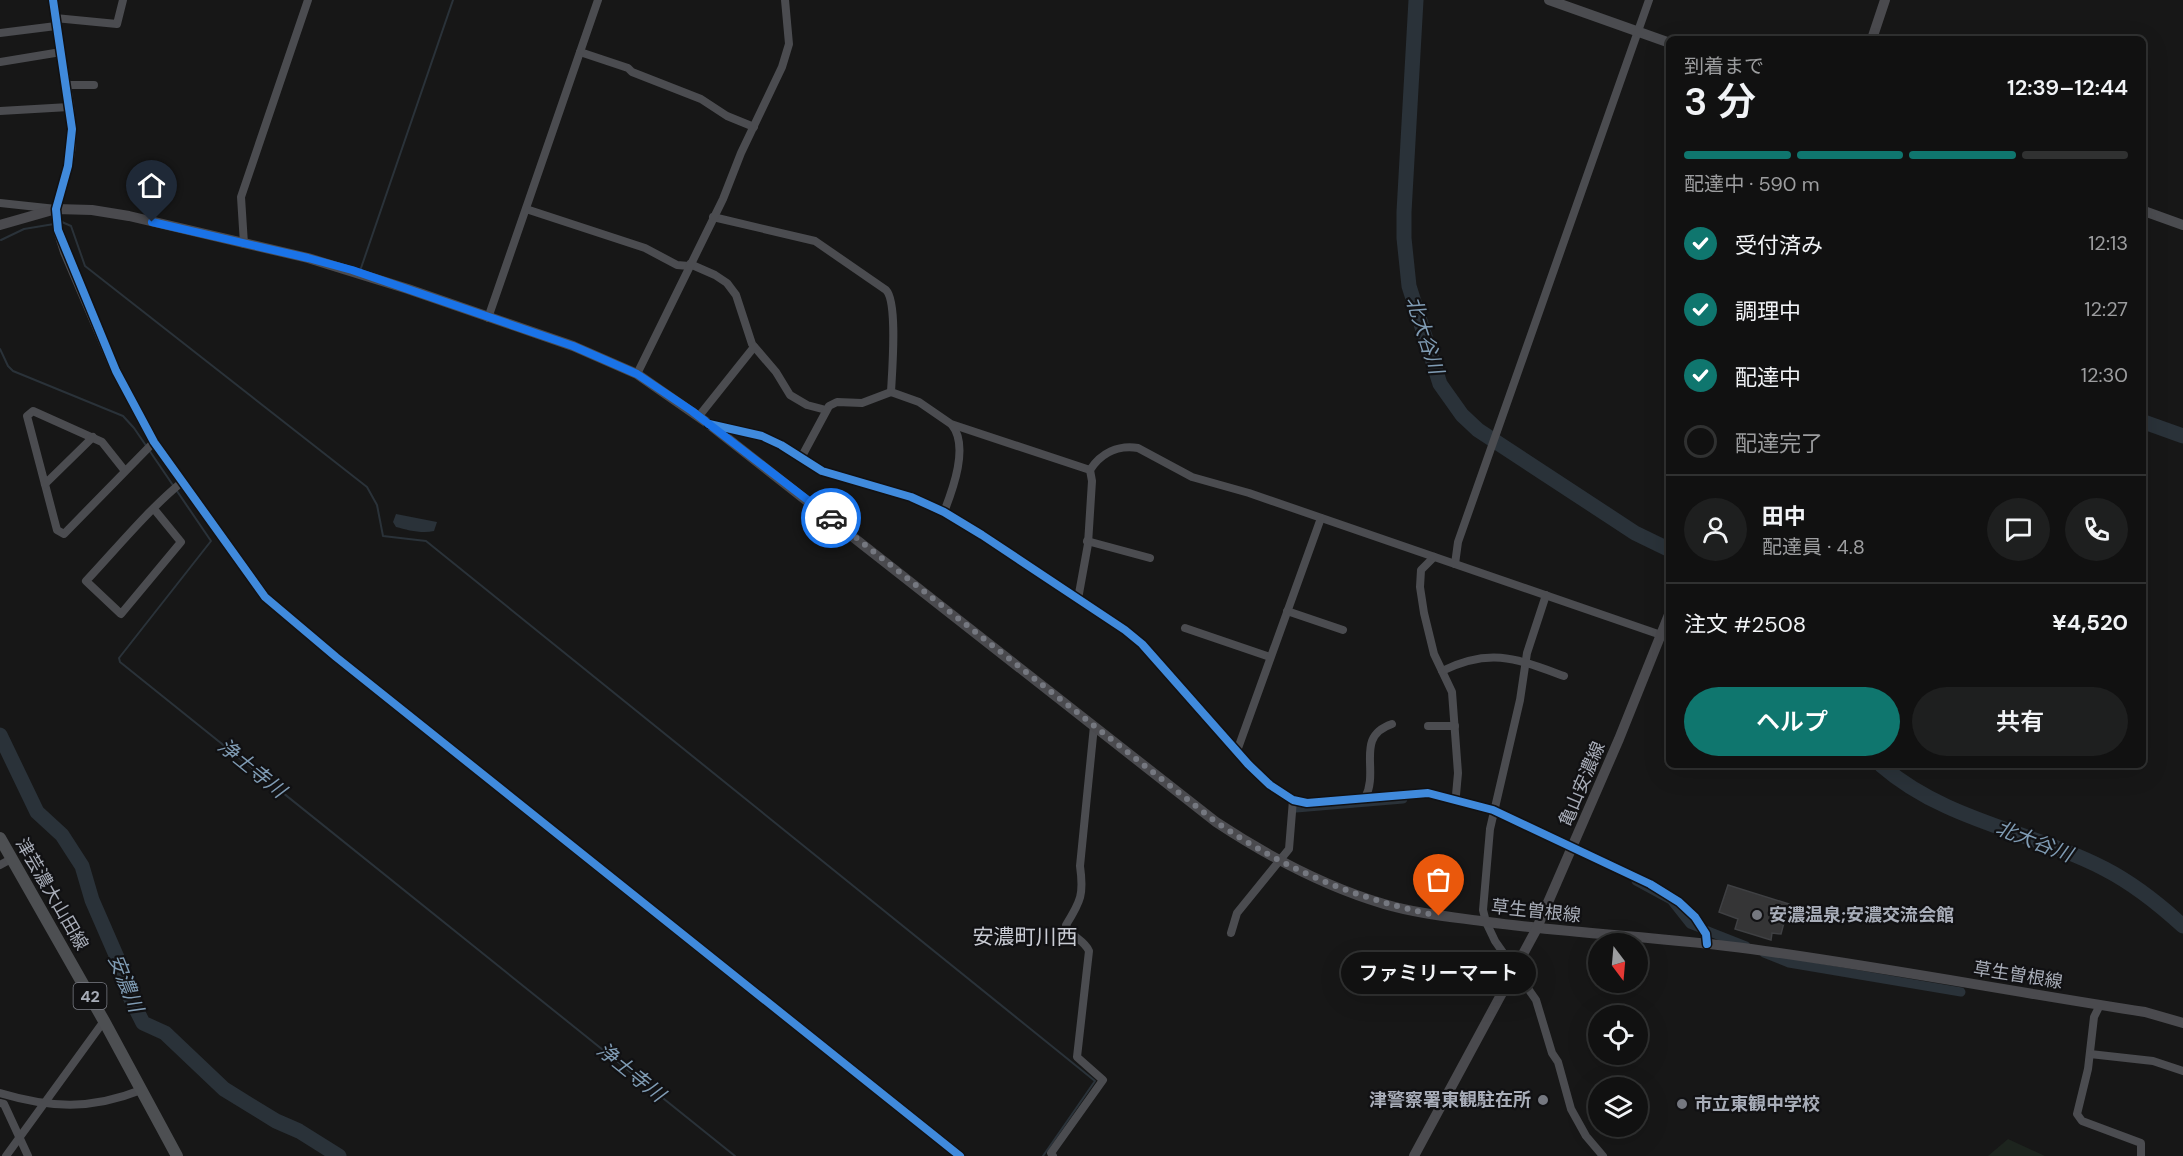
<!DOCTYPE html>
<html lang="ja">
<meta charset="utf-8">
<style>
:root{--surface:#111;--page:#1e1f1f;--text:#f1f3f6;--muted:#9c9d9f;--line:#303131;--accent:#0f766e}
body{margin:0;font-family:"DM Sans","Noto Sans JP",sans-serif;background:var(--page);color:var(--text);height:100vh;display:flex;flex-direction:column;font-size:22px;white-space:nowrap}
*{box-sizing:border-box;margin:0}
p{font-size:20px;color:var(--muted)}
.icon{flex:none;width:33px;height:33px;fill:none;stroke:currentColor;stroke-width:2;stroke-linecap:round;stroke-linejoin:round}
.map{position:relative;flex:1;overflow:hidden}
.sheet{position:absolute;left:1666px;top:36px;width:480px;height:732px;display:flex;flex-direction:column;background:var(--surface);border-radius:9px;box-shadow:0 6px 24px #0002,0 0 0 2px var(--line)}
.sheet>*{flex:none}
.needle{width:39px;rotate:164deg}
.buttons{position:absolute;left:1588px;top:933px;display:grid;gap:12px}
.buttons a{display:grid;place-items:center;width:60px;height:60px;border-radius:50%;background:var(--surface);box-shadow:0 6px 24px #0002,0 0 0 2px var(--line);font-size:30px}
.pin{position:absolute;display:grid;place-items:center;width:51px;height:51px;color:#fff;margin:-62px -26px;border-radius:50% 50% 50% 0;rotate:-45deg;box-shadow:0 0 6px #0007}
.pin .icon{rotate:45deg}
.courier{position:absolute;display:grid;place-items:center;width:60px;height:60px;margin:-30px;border:4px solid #1a73e8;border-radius:50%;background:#fff;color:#222;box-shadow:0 2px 8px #0007}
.bubble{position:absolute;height:42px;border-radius:21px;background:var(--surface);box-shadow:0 6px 24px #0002,0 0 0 2px var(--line);font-size:20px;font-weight:600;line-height:42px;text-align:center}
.overview em{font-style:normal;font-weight:600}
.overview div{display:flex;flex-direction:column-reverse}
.overview{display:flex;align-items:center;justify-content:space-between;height:102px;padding:0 18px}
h1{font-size:39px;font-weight:600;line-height:45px}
.bar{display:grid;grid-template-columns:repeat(4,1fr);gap:9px 6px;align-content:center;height:72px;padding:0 18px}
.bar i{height:8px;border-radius:4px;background:var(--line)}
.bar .selected{background:var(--accent)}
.bar p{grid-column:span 4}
.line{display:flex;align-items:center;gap:15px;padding:0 18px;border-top:2px solid var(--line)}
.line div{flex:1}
.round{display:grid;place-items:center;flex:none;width:63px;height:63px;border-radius:32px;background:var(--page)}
ol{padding:0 18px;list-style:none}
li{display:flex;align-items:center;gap:18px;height:66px}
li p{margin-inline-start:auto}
li .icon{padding:6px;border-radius:50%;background:var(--accent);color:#fff;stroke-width:4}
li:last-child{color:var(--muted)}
li i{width:33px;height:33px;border:3px solid var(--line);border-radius:50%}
.action{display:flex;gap:12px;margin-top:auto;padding:12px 18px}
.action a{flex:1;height:69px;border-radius:36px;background:var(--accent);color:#fff;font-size:24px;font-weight:600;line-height:69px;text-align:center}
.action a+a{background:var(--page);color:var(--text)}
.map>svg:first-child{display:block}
</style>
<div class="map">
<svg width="2183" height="1156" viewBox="0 0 2183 1156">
<rect width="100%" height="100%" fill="#171717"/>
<path fill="#1d241e" d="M2008,1139L2045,1156H1988Z"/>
<path fill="#2a3239" d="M396,514L437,522L434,531C422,534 407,530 396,527L393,522Z"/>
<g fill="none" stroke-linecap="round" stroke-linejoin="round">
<g stroke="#2a3239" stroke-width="2">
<path d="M62,222L71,226L85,266L367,487L377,505L383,536L426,541L1095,1081L1043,1156"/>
<path d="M1,240L24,229L54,224"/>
<path d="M360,271L453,0"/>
<path d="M0,349L8,366L13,371L123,416L134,428L211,541L119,658L120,662L735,1156"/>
</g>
<g stroke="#2a3239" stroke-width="9">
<path d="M1296,808L1403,799"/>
<path d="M1636,881L1671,900L1690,924L1746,946"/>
<path d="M1764,953L1789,963L1961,992"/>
</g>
<g stroke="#2a3239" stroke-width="15">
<path d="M1416,0L1404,212V238L1409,286L1440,384L1462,415L1478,430L1635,533L1670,550"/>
<path d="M2144,422L2183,436"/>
<path d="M0,735L37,812L62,835L82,866L92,900L119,962L127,991L143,1023L165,1033L224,1089L276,1121L299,1131L339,1156"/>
<path d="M1881,765C1945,821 2031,831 2105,869C2134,884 2159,904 2183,926"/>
</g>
</g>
<g fill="#353536" stroke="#3f4043" stroke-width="1.5">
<path d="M1728,885L1789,904L1781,934L1772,933L1771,940L1735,929L1738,919L1719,912Z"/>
<path d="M1414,957L1440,960L1438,974L1413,971Z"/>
</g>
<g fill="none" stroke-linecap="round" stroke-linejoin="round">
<g stroke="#4b4c50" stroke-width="8">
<path d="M55,18L117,24L123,0"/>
<path d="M0,33L56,26"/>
<path d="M580,52L628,68L632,72L701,99L727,116L754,127"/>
<path d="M0,62L61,52"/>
<path d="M66,85H94"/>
<path d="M0,111L69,107"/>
<path d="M0,203L56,209C64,184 74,155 72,128C70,85 57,43 53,0"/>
<path d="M526,209L645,248L677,265L689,266"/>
<path d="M713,217L815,241L886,290C898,302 892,372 891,392"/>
<path d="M244,244L241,197L308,0"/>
<path d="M690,264L715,275L727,283L736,295L752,344L776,372L790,395L807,405L826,410"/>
<path d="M488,318L598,0"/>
<path d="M637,374L723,199L741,153L782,67L789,44L785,0"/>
<path d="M699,416L754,347"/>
<path d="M710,424L762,436L781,445L822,471L911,497L944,512L982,535L1125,630L1142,644L1248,764L1270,785L1293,800L1307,803L1428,793L1493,810L1650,884L1679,902L1695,917L1706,934L1707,944"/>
<path d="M801,458L829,406L837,402L862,403L891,392L919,402L951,424L1090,470"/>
<path d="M125,471L102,442L33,411L27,416L57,530L64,534L154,442"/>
<path d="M45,484L93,437"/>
<path d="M154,509L181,542L121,614L86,581C117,548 147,511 182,482"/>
<path d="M944,512C953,489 969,446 952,425"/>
<path d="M1087,541L1150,558"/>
<path d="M1434,557L1421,570L1420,587L1424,613L1434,654L1452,692L1458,773L1456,795L1454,799"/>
<path d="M1455,564L1458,542L1649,0"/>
<path d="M1546,595L1527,653L1520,700L1490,829L1483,910L1486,922L1495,941L1536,1000L1552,1053L1558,1062L1571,1109L1586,1136L1603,1156"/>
<path d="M1078,599L1088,544L1092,481L1090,470C1101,453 1118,445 1138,448L1192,477L1249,493L1661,635"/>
<path d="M1287,611L1343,630"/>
<path d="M1185,628L1270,657"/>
<path d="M1442,671C1491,647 1517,659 1564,676"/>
<path d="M1428,726H1455"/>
<path d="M1237,751L1321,518"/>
<path d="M1365,798C1380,770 1354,737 1392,724"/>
<path d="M0,865L11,859"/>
<path d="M1231,933L1237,913L1289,849L1293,800"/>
<path d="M2100,1005L2094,1017L2088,1069L2077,1114L2082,1121L2141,1143V1156"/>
<path d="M2090,1054L2153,1061L2183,1071"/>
<path d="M0,1093C50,1108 91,1110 141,1090"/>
<path d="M0,1103L4,1104L28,1156"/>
<path d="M6,1156L104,1021"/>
<path d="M1053,1156L1051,1153L1103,1080L1077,1057L1089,951C1084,939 1070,937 1066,925C1081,901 1084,894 1080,866L1094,726"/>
</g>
<g stroke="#4b4c50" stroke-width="10">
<path d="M1549,0L1670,43"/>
<path d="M56,209L58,230L65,252L116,371L154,442L265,597L336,657L960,1156"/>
<path d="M2144,211L2183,225"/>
</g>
<g stroke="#4a4a4e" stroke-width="10">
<path d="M1872,39L1885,0"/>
<path d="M0,225L56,209L92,210L129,216L308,258L408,289L573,346L637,374L709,424L1216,822C1269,857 1323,886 1384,904C1418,914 1453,917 1488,922C1575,934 1664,937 1751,949C1883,967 2014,992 2145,1012L2183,1023"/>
<path d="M1414,1156L1536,930L1619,739L1670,612"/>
</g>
<path stroke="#4d4f52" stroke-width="12" d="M0,838L104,1021L177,1156"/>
<g stroke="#111113" stroke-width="11">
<g id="cycleway">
<path d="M53,0L72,129L68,166L56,209L58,230L116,371L154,442L265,597L336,657L960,1156"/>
<path d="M709,424L762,436L781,445L822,471L911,497L944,512L982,535L1125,630L1142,644L1248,764L1270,785L1293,800L1307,803L1428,793L1493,810L1650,884L1679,902L1695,917L1706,934L1707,944"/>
</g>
</g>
<use href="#cycleway" stroke="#408adc" stroke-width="8"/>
</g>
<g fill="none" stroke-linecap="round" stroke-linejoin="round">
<path stroke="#757880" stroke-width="6" stroke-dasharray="0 10.8" d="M831,518L1216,822C1288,871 1353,898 1439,916"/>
<path stroke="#1a73e8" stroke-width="8" d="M152,222L308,258L352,270L573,346L637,374L692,411L831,518"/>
</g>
<g fill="#757880" stroke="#111113" stroke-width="2">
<circle cx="1757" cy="915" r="6"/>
<circle cx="1543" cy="1100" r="6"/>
<circle cx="1682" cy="1104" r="6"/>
</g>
<g text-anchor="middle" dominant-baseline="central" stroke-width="4.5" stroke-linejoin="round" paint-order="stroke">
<rect fill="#111113" stroke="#7b7e86" stroke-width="1.5" x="73.5" y="983" width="33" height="26" rx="4.5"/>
<g font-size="16" font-weight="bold" fill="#a8adb8">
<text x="90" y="996">42</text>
</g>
<g font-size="18" fill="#a8adb8" stroke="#111113">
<text transform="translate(1582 784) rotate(-67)">亀山安濃線</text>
<text transform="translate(52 894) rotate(60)">津芸濃大山田線</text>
<text transform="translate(1536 911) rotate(6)">草生曽根線</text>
<text transform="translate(2018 975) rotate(9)">草生曽根線</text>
</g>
<g font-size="18" font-weight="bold" fill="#a8adb8" stroke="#111113" text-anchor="start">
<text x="1769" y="915">安濃温泉;安濃交流会館</text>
<text x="1531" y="1100" text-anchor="end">津警察署東観駐在所</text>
<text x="1694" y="1104">市立東観中学校</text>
</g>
<g font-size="20" font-style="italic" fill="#7f9bb3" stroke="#111113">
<text transform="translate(1425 335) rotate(72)">北大谷川</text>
<text transform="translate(252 768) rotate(39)">浄土寺川</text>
<text transform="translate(2034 841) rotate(21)">北大谷川</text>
<text transform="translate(126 983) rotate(68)">安濃川</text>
<text transform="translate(631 1072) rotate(39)">浄土寺川</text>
</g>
<g font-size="21" fill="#c9ccd4" stroke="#111113">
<text x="1025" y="937">安濃町川西</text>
</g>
</g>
</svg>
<div class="buttons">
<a><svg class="needle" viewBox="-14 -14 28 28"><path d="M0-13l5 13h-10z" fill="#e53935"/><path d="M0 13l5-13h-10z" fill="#9c9d9f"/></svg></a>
<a><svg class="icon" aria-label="locate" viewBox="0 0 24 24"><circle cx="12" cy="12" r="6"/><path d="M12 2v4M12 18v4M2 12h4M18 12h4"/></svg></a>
<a><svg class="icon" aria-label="layers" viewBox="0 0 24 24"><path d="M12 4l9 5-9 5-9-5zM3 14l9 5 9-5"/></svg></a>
</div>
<div class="pin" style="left:1439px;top:916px;background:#ea580c"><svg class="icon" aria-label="bag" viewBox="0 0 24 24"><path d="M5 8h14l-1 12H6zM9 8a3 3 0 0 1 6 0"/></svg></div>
<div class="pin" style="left:152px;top:222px;background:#1f2937"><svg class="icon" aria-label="home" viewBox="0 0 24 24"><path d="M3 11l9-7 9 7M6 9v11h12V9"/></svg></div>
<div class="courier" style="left:831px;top:518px"><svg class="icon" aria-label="car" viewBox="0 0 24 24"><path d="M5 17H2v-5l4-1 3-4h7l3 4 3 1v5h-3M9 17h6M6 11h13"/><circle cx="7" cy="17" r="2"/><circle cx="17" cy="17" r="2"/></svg></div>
<div class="bubble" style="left:1341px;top:952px;width:195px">ファミリーマート</div>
<section class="sheet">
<div class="overview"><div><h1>3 分</h1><p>到着まで</p></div><em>12:39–12:44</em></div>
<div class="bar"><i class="selected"></i><i class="selected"></i><i class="selected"></i><i></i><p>配達中 · 590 m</p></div>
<ol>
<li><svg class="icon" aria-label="check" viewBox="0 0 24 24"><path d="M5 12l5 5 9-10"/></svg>受付済み<p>12:13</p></li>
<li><svg class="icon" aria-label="check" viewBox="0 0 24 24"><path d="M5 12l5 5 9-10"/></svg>調理中<p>12:27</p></li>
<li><svg class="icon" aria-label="check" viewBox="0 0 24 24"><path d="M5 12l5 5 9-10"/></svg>配達中<p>12:30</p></li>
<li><i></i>配達完了</li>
</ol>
<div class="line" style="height:108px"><a class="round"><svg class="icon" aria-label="person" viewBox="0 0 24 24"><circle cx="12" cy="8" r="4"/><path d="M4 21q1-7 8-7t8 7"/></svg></a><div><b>田中</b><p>配達員 · 4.8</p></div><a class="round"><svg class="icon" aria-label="chat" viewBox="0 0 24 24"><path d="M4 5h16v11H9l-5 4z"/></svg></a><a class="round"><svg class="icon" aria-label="phone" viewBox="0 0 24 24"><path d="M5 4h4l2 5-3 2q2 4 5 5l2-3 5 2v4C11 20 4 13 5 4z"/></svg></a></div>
<div class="line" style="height:78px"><div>注文 #2508</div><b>¥4,520</b></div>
<div class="action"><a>ヘルプ</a><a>共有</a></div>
</section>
</div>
